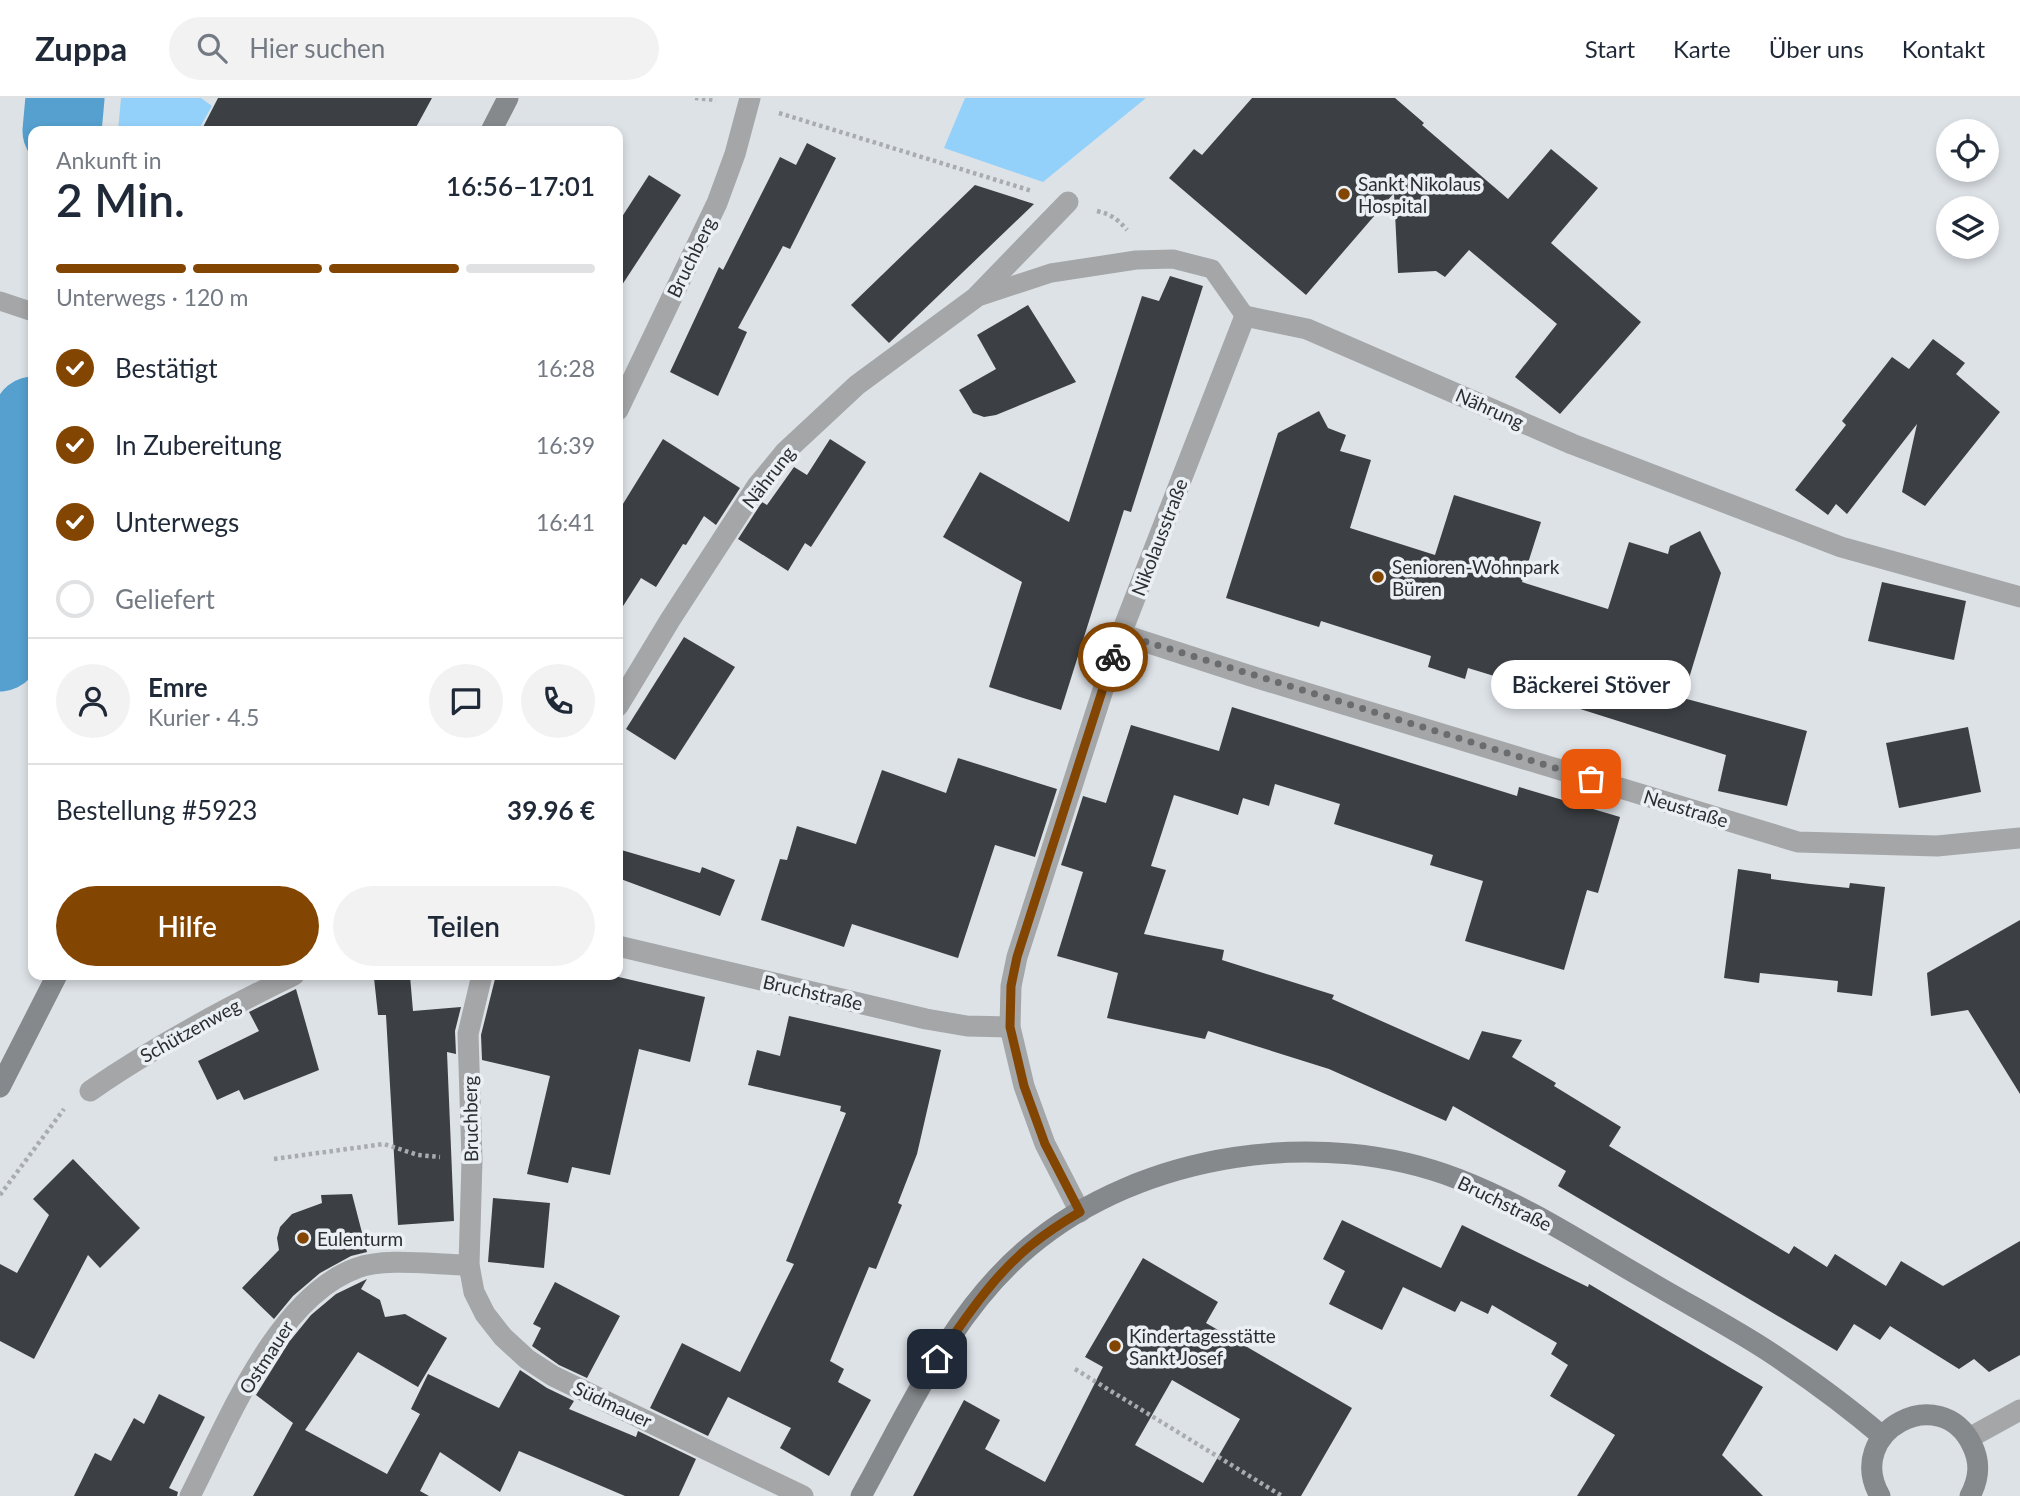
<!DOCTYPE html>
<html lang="de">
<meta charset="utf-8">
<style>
:root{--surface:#fff;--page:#f2f2f3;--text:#1f2937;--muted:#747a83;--line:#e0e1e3;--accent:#834502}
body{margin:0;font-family:Lato,sans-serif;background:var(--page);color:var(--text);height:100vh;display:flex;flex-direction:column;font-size:26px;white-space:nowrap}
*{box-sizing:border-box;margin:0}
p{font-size:23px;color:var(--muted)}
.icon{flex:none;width:38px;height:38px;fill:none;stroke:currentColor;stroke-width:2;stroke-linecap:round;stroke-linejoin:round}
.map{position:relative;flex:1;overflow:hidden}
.sheet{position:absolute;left:28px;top:28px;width:595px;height:854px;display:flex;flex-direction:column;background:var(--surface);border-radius:14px;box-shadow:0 4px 10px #0003}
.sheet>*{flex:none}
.controls{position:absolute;left:1936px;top:21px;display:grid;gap:14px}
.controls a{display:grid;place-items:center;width:63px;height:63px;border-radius:50%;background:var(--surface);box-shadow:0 4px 10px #0003;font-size:35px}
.pin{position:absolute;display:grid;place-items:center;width:60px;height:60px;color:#fff;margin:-30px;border-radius:14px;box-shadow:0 4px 10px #0006}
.courier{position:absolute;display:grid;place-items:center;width:70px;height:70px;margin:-35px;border:5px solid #834502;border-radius:50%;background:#fff;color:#222;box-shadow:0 2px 9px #0007}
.bubble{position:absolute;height:49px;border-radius:24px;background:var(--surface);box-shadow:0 4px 10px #0003;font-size:23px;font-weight:600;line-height:49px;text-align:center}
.summary em{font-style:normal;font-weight:600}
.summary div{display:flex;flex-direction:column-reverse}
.summary{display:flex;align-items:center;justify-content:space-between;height:119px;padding:0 28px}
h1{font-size:46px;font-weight:600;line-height:52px}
.bar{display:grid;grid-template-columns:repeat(4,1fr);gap:10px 7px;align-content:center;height:84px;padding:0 28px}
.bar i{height:9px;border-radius:5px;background:var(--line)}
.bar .current{background:var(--accent)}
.bar p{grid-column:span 4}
.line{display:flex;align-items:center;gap:18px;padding:0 28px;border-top:2px solid var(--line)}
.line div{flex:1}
.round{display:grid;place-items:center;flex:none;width:74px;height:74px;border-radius:37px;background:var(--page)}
ol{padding:0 28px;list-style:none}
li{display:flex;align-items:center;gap:21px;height:77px}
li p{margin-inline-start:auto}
li .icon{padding:7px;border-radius:50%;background:var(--accent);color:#fff;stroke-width:4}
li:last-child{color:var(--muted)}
li i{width:38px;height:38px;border:4px solid var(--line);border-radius:50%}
.primary-button{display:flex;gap:14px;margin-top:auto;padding:14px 28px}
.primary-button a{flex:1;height:80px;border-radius:42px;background:var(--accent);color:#fff;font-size:28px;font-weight:600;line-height:80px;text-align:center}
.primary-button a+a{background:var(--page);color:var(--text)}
header{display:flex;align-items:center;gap:42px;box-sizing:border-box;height:98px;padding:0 35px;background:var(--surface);border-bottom:2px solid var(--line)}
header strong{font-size:33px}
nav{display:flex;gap:38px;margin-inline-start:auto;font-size:24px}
.search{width:490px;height:63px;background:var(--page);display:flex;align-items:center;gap:18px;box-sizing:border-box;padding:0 24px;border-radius:38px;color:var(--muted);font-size:26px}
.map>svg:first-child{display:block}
</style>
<header>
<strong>Zuppa</strong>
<div class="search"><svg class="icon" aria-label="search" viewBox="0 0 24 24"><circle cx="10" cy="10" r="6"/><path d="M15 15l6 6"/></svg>Hier suchen</div>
<nav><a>Start</a><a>Karte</a><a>Über uns</a><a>Kontakt</a></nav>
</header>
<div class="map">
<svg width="2020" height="1398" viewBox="0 0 2020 1398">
<rect width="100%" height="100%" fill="#dde2e7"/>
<g fill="#93d1fa">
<path d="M121,0H201L212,8L198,33H118Z"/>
<path d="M965,0H1146L1043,84L944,50Z"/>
</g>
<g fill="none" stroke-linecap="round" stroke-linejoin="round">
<g stroke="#55a0cf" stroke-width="79">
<path d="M62,33L65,0"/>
<path d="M0,554L14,512L33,318"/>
</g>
</g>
<g fill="#3c4044" fill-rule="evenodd">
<path d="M218,0H432L414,33H201Z"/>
<path d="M1252,0H1395L1424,25L1422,27L1508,101L1551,51L1598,90L1551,145L1641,224L1560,316L1515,279L1557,226L1469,152L1445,179L1436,173L1398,175L1394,95L1306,197L1169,80L1194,51L1202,57Z"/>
<path d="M807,45L836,60L790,151L783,148L738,230L747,234L718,298L670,274L719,169L723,172L780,59L796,67Z"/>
<path d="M649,77L681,97L618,193V125Z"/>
<path d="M975,87L1034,106L889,245L851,207Z"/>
<path d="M1170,178L1203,188L1131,414L1124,412L1061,612L989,589L1022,484L943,439L980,374L1069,424L1142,198L1159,203Z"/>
<path d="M1028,207L1076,284L996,317L984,319L973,315L959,292L996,271L977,237Z"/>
<path d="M1933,241L1965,265L1956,276L2000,314L1925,408L1902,394L1917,326L1847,416L1836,406L1828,417L1795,392L1846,327L1842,323L1892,259L1909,271Z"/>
<path d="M1319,313L1328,330L1346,337L1340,353L1371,362L1350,430L1435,457L1454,397L1541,424L1522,484L1608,511L1629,444L1668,456L1670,448L1700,433L1721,475L1683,600L1807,633L1787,708L1718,693L1726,657L1577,610L1579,604L1468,570L1465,581L1428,569L1431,558L1321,523L1319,529L1226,500L1278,335Z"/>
<path d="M663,341L740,390L716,427L704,418L686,447L683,446L656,489L641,480L618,516V414Z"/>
<path d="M830,341L866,364L811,449L805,445L788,473L738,441L762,404L767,407L794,369L807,377Z"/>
<path d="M1882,484L1966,503L1954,562L1868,543Z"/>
<path d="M684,539L735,569L675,662L626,631Z"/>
<path d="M1232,609L1517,698L1519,689L1620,719L1598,795L1587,792L1564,872L1465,843L1483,783L1430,767L1433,757L1334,726L1340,706L1275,686L1269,708L1243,700L1238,717L1174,697L1151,768L1166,772L1144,836L1224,852L1222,862L1334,897L1332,901L1469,962L1482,933L1522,942L1512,959L1556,985L1554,988L1621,1029L1609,1048L1789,1156L1794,1148L1827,1169L1835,1156L1886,1188L1901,1163L1943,1188L2020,1143V1257L1989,1274L1974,1261L1959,1271L1890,1228L1880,1242L1854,1226L1837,1253L1558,1088L1566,1073L1453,1008L1446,1023L1329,971L1208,933L1205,941L1107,920L1118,875L1057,858L1083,774L1061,767L1083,698L1106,705L1131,627L1219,653Z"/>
<path d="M1968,629L1981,694L1899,710L1886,645Z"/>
<path d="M958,660L1057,691L1035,759L995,747L958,860L852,826L844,849L761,822L780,761L787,762L797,728L856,746L882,672L946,695Z"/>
<path d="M618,751L700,775L702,769L735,782L720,818L618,780Z"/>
<path d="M1738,771L1771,776V781L1810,786L1849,790L1850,785L1885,789L1872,898L1837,894L1838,883L1760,875L1759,885L1724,880Z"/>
<path d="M2020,822V996L1968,912L1931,918L1927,875Z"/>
<path d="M496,877H610L705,899L690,964L639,951L610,1077L572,1069L568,1085L527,1076L550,978L482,962L481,937Z"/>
<path d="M410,878L413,913L461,909L455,933L456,956L447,954L454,1123L398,1127L386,917H378L374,880Z"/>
<path d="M296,891L319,972L244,1002L239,992L217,1002L198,963L259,933L249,914Z"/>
<path d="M789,918L941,952L917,1056L898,1105L902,1107L876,1171L869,1169L830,1263L844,1271L838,1284L871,1302L829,1378L780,1350L791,1330L728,1299L708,1338L650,1310L682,1245L740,1274L794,1166L786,1163L846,1015L840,1013L841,1008L748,987L757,952L780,958Z"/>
<path d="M73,1061L140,1130L100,1170L88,1157L34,1261L0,1243V1166L17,1175L49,1117L33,1101Z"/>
<path d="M352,1096L367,1154L351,1158L320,1175L293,1198L274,1221L242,1190L279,1152L277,1140L280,1129L292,1116L322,1105L321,1097Z"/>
<path d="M493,1100L550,1105L544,1170L488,1164Z"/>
<path d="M1342,1122L1441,1170L1462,1127L1588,1189L1589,1186L1763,1289L1722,1357L1763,1398H1577L1615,1337L1550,1298L1568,1267L1551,1256L1557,1245L1492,1207L1488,1216L1461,1203L1455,1214L1403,1189L1382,1232L1329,1206L1345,1173L1323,1161Z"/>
<path d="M1143,1160L1218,1204L1206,1225L1352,1310L1301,1398H913L964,1302L1000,1322L985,1351L1045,1384L1103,1269L1085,1259ZM1172,1282L1240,1321L1203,1385L1135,1347Z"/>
<path d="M367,1181L361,1191L380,1202L385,1219L405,1216L447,1240L418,1289L358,1254L305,1332L387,1376L420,1316L411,1311L428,1276L499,1310L520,1272L547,1290L574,1303L569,1311L636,1339L638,1333L696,1361L679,1398H625L519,1353L500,1394L440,1354L420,1393L429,1398H253L293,1325L256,1297L289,1244L311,1217L336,1196Z"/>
<path d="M555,1184L620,1218L587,1280L559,1267L532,1248L541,1230L533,1226Z"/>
<path d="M159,1296L205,1319L169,1390L178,1394L177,1398H74L95,1355L111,1363L134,1320L144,1326Z"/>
</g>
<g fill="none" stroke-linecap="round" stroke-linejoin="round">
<g stroke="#a8acb0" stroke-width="4.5" stroke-dasharray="3.5 3.5" stroke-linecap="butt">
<path d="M695,0L716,2"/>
<path d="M779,15L1032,93"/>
<path d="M1097,113C1110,116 1118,121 1127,132"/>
<path d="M274,1061L384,1046L418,1057L440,1059"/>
<path d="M0,1097L64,1011"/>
<path d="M1075,1271L1282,1398"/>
</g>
<g stroke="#a4a6a8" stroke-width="19">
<path d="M975,200L1051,175L1136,162L1173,161L1212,171L1245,218"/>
<path d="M0,203L33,214"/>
</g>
<g stroke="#a4a6a8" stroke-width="21">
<path d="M618,312L717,105L735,56L750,0"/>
<path d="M1121,536L1254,579L1798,744L1937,748L2020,740"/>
<path d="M618,608L670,522L757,388L785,354L857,287L975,200L1068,104"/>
<path d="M618,848L926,921L967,928L1010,929"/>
<path d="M482,877L468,936L472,1062L469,1167L474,1194L485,1216L503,1239L527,1261L553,1278L803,1398"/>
<path d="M90,993C155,948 224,911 294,877"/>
<path d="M1080,1114L1045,1046L1024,988L1010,929L1011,888L1017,859L1121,536L1245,218L1307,231L1572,346L1841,449L2020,499"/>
<path d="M190,1398C227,1326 276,1199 357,1170C385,1159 437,1167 469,1167"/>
</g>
<path stroke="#a4a6a8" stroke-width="21" d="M1969,1340L2020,1312"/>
<g stroke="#86898c" stroke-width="21">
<path d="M491,33L508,0"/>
<path d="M0,989L57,877"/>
<path d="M861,1398C909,1312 952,1213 1029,1149C1141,1054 1322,1028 1458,1081C1526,1107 1589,1149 1652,1185C1691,1208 1733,1230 1771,1255C1810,1281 1847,1308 1882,1338"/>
<path d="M1880,1398C1843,1333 1941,1282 1972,1347C1981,1365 1979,1381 1970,1398"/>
</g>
</g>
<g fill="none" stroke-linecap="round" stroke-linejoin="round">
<path stroke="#6a6d70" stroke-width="7" stroke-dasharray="0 12.6" d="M1113,559L1121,536L1591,681"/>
<path stroke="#834502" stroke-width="9" d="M937,1261C965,1221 992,1179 1030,1148C1046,1135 1063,1124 1080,1114L1045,1046L1024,988L1010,929L1011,888L1017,859L1113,559"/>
</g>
<g fill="#834502" stroke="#eaf0f4" stroke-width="2.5">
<circle cx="1344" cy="96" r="7"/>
<circle cx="1378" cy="479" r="7"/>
<circle cx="303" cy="1140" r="7"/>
<circle cx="1115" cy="1248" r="7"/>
</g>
<g text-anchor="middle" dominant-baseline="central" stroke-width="7" stroke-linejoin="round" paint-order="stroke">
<g font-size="19" fill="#2c2e30" stroke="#eaf0f4" text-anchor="start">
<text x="1358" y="85">Sankt Nikolaus<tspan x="1358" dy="22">Hospital</tspan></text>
<text x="1392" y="468">Senioren-Wohnpark<tspan x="1392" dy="22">Büren</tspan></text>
<text x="317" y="1140">Eulenturm</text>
<text x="1129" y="1237">Kindertagesstätte<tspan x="1129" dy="22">Sankt Josef</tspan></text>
</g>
<g font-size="19" fill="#2c2e30" stroke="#eaf0f4">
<text transform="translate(691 159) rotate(-64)">Bruchberg</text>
<text transform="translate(1490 310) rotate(24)">Nährung</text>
<text transform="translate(768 379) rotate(-52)">Nährung</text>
<text transform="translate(1159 439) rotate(-69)">Nikolausstraße</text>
<text transform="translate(1686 710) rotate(17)">Neustraße</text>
<text transform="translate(813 894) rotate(13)">Bruchstraße</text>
<text transform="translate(190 932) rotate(-29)">Schützenweg</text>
<text transform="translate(470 1021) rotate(-91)">Bruchberg</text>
<text transform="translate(1505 1105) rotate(26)">Bruchstraße</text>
<text transform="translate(266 1259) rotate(-57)">Ostmauer</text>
<text transform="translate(613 1306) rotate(25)">Südmauer</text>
</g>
</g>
</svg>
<div class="controls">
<a><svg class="icon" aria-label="locate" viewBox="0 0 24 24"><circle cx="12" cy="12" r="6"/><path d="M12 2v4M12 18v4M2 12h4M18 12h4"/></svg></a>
<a><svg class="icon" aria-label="layers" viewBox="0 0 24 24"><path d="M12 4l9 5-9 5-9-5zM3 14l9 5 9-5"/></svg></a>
</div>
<div class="pin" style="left:1591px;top:681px;background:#ea580c"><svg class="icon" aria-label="bag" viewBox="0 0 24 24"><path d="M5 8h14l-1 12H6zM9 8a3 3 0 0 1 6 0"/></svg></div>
<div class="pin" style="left:937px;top:1261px;background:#1f2937"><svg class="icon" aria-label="home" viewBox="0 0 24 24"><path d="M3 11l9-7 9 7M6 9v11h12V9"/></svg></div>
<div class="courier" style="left:1113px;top:559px"><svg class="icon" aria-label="bike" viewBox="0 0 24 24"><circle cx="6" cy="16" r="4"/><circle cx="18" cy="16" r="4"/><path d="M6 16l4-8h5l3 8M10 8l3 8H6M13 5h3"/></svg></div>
<div class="bubble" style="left:1491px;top:562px;width:200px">Bäckerei Stöver</div>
<section class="sheet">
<div class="summary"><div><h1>2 Min.</h1><p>Ankunft in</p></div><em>16:56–17:01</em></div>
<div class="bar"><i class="current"></i><i class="current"></i><i class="current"></i><i></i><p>Unterwegs · 120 m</p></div>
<ol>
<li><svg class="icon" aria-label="check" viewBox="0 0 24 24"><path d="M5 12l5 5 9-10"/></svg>Bestätigt<p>16:28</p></li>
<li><svg class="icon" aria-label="check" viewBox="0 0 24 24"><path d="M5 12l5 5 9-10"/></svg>In Zubereitung<p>16:39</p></li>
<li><svg class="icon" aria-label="check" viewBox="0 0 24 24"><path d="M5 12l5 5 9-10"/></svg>Unterwegs<p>16:41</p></li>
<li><i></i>Geliefert</li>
</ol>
<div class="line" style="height:126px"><a class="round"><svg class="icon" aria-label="person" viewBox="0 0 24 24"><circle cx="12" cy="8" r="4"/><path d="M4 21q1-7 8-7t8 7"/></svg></a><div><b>Emre</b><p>Kurier · 4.5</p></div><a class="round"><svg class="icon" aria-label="chat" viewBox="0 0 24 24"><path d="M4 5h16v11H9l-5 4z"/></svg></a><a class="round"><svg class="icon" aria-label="phone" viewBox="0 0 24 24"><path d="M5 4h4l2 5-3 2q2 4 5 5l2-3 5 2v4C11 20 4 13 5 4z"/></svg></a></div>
<div class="line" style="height:91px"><div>Bestellung #5923</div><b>39.96 €</b></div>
<div class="primary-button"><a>Hilfe</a><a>Teilen</a></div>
</section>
</div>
